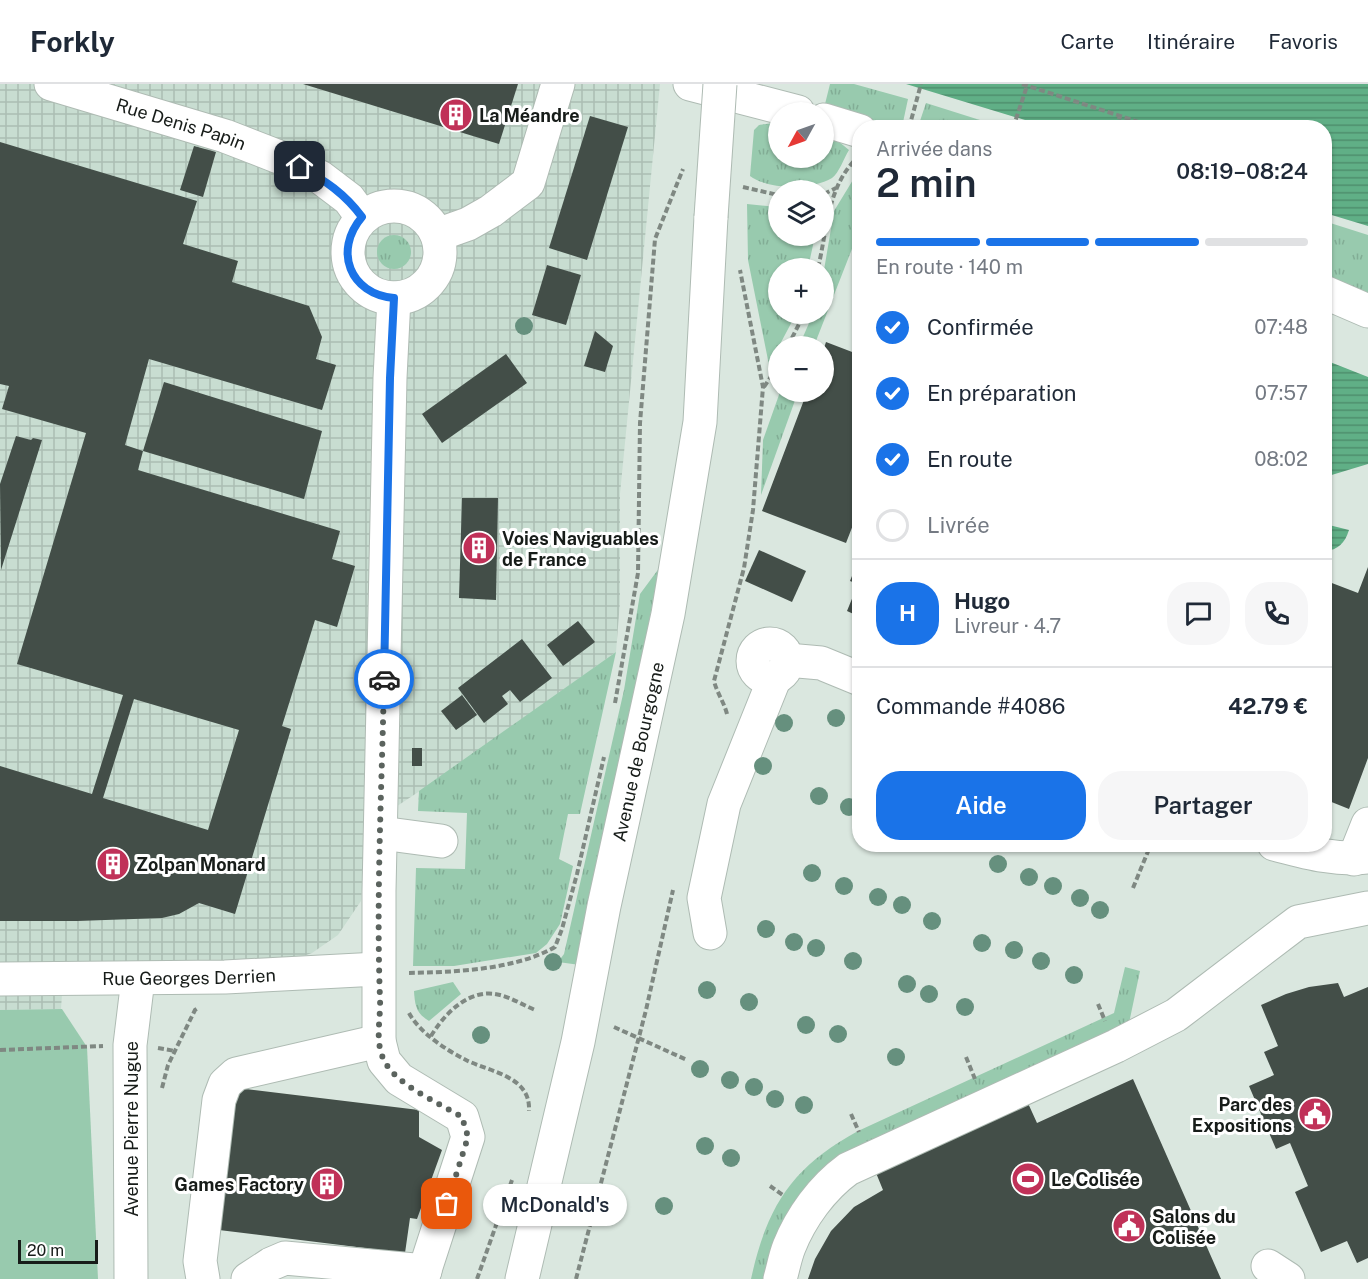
<!DOCTYPE html>
<html lang="fr">
<meta charset="utf-8">
<style>
:root{--surface:#fff;--page:#f6f6f7;--text:#1f2937;--muted:#747a83;--line:#e0e1e3;--accent:#1a73e8}
body{margin:0;font-family:"Public Sans",sans-serif;background:var(--page);color:var(--text);height:100vh;display:flex;flex-direction:column;font-size:22px;white-space:nowrap}
*{box-sizing:border-box;margin:0}
p{font-size:20px;color:var(--muted)}
.icon{flex:none;width:33px;height:33px;fill:none;stroke:currentColor;stroke-width:2;stroke-linecap:round;stroke-linejoin:round}
.map{position:relative;flex:1;overflow:hidden}
.sheet{position:absolute;left:852px;top:36px;width:480px;height:732px;display:flex;flex-direction:column;background:var(--surface);border-radius:24px;box-shadow:0 2px 4px #0004}
.sheet>*{flex:none}
.needle{width:39px;rotate:230deg}
.fabs{position:absolute;left:768px;top:18px;display:grid;gap:12px}
.fabs a{display:grid;place-items:center;width:66px;height:66px;border-radius:50%;background:var(--surface);box-shadow:0 2px 4px #0004;font-size:30px}
.scale{position:absolute;left:18px;bottom:15px;width:80px;box-sizing:border-box;padding-left:6px;border:3px solid #171c19;border-top:0;font-size:16px;line-height:21px;white-space:nowrap;color:#171c19;-webkit-text-stroke:4px #fff;paint-order:stroke}
.pin{position:absolute;display:grid;place-items:center;width:51px;height:51px;color:#fff;margin:-26px;border-radius:12px;box-shadow:0 3px 9px #0006}
.courier{position:absolute;display:grid;place-items:center;width:60px;height:60px;margin:-30px;border:4px solid #1a73e8;border-radius:50%;background:#fff;color:#222;box-shadow:0 2px 8px #0007}
.bubble{position:absolute;height:42px;border-radius:21px;background:var(--surface);box-shadow:0 2px 4px #0004;font-size:20px;font-weight:600;line-height:42px;text-align:center}
.overview em{font-style:normal;font-weight:600}
.overview div{display:flex;flex-direction:column-reverse}
.overview{display:flex;align-items:center;justify-content:space-between;height:102px;padding:0 24px}
h1{font-size:39px;font-weight:600;line-height:45px}
.bar{display:grid;grid-template-columns:repeat(4,1fr);gap:9px 6px;align-content:center;height:72px;padding:0 24px}
.bar i{height:8px;border-radius:4px;background:var(--line)}
.bar .active{background:var(--accent)}
.bar p{grid-column:span 4}
.line{display:flex;align-items:center;gap:15px;padding:0 24px;border-top:2px solid var(--line)}
.line div{flex:1}
.round{display:grid;place-items:center;flex:none;width:63px;height:63px;border-radius:24px;background:var(--page)}
ol{padding:0 24px;list-style:none}
li{display:flex;align-items:center;gap:18px;height:66px}
li p{margin-inline-start:auto}
li .icon{padding:6px;border-radius:50%;background:var(--accent);color:#fff;stroke-width:4}
li:last-child{color:var(--muted)}
li i{width:33px;height:33px;border:3px solid var(--line);border-radius:50%}
.button{display:flex;gap:12px;margin-top:auto;padding:12px 24px}
.button a{flex:1;height:69px;border-radius:24px;background:var(--accent);color:#fff;font-size:24px;font-weight:600;line-height:69px;text-align:center}
.button a+a{background:var(--page);color:var(--text)}
header{display:flex;align-items:center;gap:36px;box-sizing:border-box;height:84px;padding:0 30px;background:var(--surface);border-bottom:2px solid var(--line)}
header strong{font-size:28px}
nav{display:flex;gap:33px;margin-inline-start:auto;font-size:21px}
.map>svg:first-child{display:block}
</style>
<header>
<strong>Forkly</strong>
<nav><a>Carte</a><a>Itinéraire</a><a>Favoris</a></nav>
</header>
<div class="map">
<svg width="1368" height="1195" viewBox="0 0 1368 1195">
<defs>
<pattern id="industrial-grid" width="8" height="8" patternUnits="userSpaceOnUse" patternTransform="scale(1.5)"><rect width="8" height="8" fill="#c8ddd1"/><path d="M0 4h8M4 0v8" fill="none" stroke="#abbdb3"/></pattern>
<pattern id="grass-tufts" width="24" height="20" patternUnits="userSpaceOnUse" patternTransform="scale(1.5)"><rect width="24" height="20" fill="#98caae"/><path d="M3 7l-1-3M5 7V3M7 7l1-3M15 17l-1-3M17 17v-4M19 17l1-3" fill="none" stroke="#82ad95"/></pattern>
<pattern id="water-rules" width="6" height="5" patternUnits="userSpaceOnUse" patternTransform="scale(1.5)"><rect width="6" height="5" fill="#60af86"/><path d="M0 2.5h6" fill="none" stroke="#4e8e6d"/></pattern>
</defs>
<rect width="100%" height="100%" fill="#dae7df"/>
<path fill="url(#industrial-grid)" d="M0,0H660L620,410V518L616,568L444,691L367,742L361,817L338,851L312,869L277,881H64L61,925L0,926Z"/>
<g fill="url(#grass-tufts)">
<path d="M830,0H854L908,15L902,43H868L823,28Z"/>
<path d="M926,19L1002,43H918Z"/>
<path d="M774,39L778,40V74H824V53L838,57L849,66C844,74 839,89 832,94C813,106 768,106 750,92L754,46L759,41Z"/>
<path d="M859,86V147L814,262H799L813,230H824V186L834,127Z"/>
<path d="M747,120L778,123V152H815L808,184H778V230H796L769,281L748,176Z"/>
<path d="M1324,137L1368,151V217L1325,200Z"/>
<circle cx="394" cy="168" r="17"/>
<path d="M780,308H798L761,411L763,356Z"/>
<path d="M660,483L580,881L558,878L564,870L624,606L640,510Z"/>
<path d="M616,568L580,730H568L559,775L573,782L560,840L547,860L536,869L454,882H413L416,784L465,785L467,729L418,727L419,707Z"/>
<path d="M1125,883L1140,887L1128,944L866,1064L766,1195H751C767,1122 792,1083 858,1047L1114,929Z"/>
<path d="M453,898L461,910L429,937C416,929 415,922 414,907Z"/>
</g>
<path fill="#98caae" d="M62,925L87,963L98,1195H0V926Z"/>
<g fill="url(#water-rules)">
<path d="M906,0H1368V142L1325,129L1324,44L1048,43Z"/>
<path d="M1325,276L1368,293V380L1325,393Z"/>
<path d="M1325,440L1349,446C1345,459 1338,466 1325,467Z"/>
</g>
<g fill="#434e48" fill-rule="evenodd">
<path d="M303,0H518L499,60Z"/>
<path d="M590,32L628,43L587,176L549,164Z"/>
<path d="M0,58L197,117L183,160L238,177L232,198L309,222L322,253L316,275L336,281L322,326L149,275L125,361L143,367L138,386L340,447L332,475L355,482L337,543L315,536L282,642L291,645L235,830L199,819L179,830L162,834L77,837H0V682L92,710L123,611L17,580L86,349L2,325L9,302L0,300ZM134,615L239,646L208,746L103,714Z"/>
<path d="M194,62L216,68L203,113L180,106Z"/>
<path d="M547,181L581,191L566,241L532,231Z"/>
<path d="M595,247L613,262L605,288L584,282Z"/>
<path d="M826,258L860,271V423L846,459L762,427L807,308H824V264Z"/>
<path d="M506,270L527,299L442,359L422,330Z"/>
<path d="M164,298L322,347L304,415L143,367Z"/>
<path d="M16,352L31,356L33,354L42,356L1,486L0,400Z"/>
<path d="M462,414H498L496,516L459,514Z"/>
<path d="M759,466L806,487L792,518L745,497Z"/>
<path d="M1368,483V674L1349,725L1324,715V496L1358,509Z"/>
<path d="M852,492L860,495V533L847,527L858,500L850,497Z"/>
<path d="M578,537L595,558L563,582L547,561Z"/>
<path d="M522,555L552,594L520,618L510,606L502,612L508,620L484,639L458,604Z"/>
<path d="M462,611L477,631L456,646L441,627Z"/>
<rect x="412" y="664" width="10" height="18"/>
<path d="M1338,899L1344,913L1368,903V1174L1357,1179L1347,1157L1321,1168L1295,1108L1308,1102L1290,1059L1276,1065L1249,1002L1274,991L1264,968L1278,962L1261,921L1286,910L1309,903Z"/>
<path d="M1133,995L1221,1195H808L815,1175L831,1147L854,1123L883,1106L874,1084L1027,1017L1037,1039Z"/>
<path d="M237,1004L419,1026V1053L442,1066L417,1135L410,1134L405,1169L219,1146Z"/>
</g>
<g fill="none" stroke-linecap="round" stroke-linejoin="round">
<g stroke="#aebbb3" stroke-width="35">
<g id="minor">
<path id="s1" d="M51,0L225,52L279,73L320,93L349,115L362,133"/>
<path d="M690,0L798,28"/>
<path d="M824,36L860,47"/>
<circle cx="394" cy="168" r="46"/>
<path d="M437,151L468,140L491,127L528,99L558,0"/>
<path d="M1324,208L1368,227"/>
<path d="M394,214L390,294L379,807V957L384,977L399,995L462,1033L468,1053L422,1195"/>
<circle cx="770" cy="577" r="17"/>
<path d="M787,576L821,579L860,595"/>
<path d="M381,749L441,757"/>
<path d="M1274,760C1305,768 1336,777 1368,773"/>
<path d="M1354,775L1368,740"/>
<path d="M710,849L704,814L724,720L775,593"/>
<path id="s2" d="M0,895L225,893L378,885"/>
<path d="M1268,1182L1288,1195"/>
<path d="M131,1195L130,961L138,895"/>
<path d="M203,1195L200,1177L219,1016L225,1000L236,990L379,957"/>
<path d="M248,1195L271,1180L285,1174L425,1187"/>
<path d="M780,1195C783,1185 785,1173 789,1163C801,1133 822,1104 848,1085L1116,962L1176,931L1298,838L1368,824"/>
</g>
</g>
<g stroke="#aebbb3" stroke-width="35">
<g id="major">
<path id="s3" d="M522,1195L578,958L604,822L668,530L700,338L711,133"/>
</g>
</g>
<g stroke="#7f8882" stroke-width="4" stroke-dasharray="6 3" stroke-linecap="butt">
<path d="M1022,0L1157,44"/>
<path d="M909,44L921,0"/>
<path d="M1013,44L1027,2"/>
<path d="M1116,44L1120,32"/>
<path d="M743,103L778,111"/>
<path d="M824,110L836,104"/>
<path d="M818,184C827,147 827,106 854,77"/>
<path d="M788,262L804,230"/>
<path d="M764,303L778,282"/>
<path d="M615,619L638,489L640,339L655,155L683,85"/>
<path d="M727,630C724,618 717,609 714,597L744,484L753,426L763,303L740,186"/>
<path d="M1133,804L1151,760"/>
<path d="M409,889C454,888 515,886 555,863L562,845L577,790L604,673"/>
<path d="M1098,920L1105,937"/>
<path d="M409,929C419,948 446,966 466,976C490,988 531,992 529,1027"/>
<path d="M614,943L687,976"/>
<path d="M431,952C445,929 470,903 500,911C512,914 523,921 535,926"/>
<path d="M158,964L175,967"/>
<path d="M0,966L103,962"/>
<path d="M966,973L975,995"/>
<path d="M162,1004L168,981L195,926L198,924"/>
<path d="M851,1030L859,1048"/>
<path d="M770,1102L784,1112"/>
<path d="M477,1195L512,1096"/>
<path d="M576,1195L646,926L673,806"/>
</g>
<use href="#minor" stroke="#fff" stroke-width="33"/>
<use href="#major" stroke="#fff" stroke-width="33"/>
<g stroke="#aebbb3" stroke-width="35" stroke-linecap="butt">
<path id="major-bridge" d="M711,133L720,0"/>
</g>
<use href="#major-bridge" stroke="#fff" stroke-width="33"/>
</g>
<g fill="#66907e">
<circle cx="524" cy="242" r="9"/>
<circle cx="836" cy="634" r="9"/>
<circle cx="784" cy="639" r="9"/>
<circle cx="763" cy="682" r="9"/>
<circle cx="819" cy="712" r="9"/>
<circle cx="849" cy="723" r="9"/>
<circle cx="998" cy="780" r="9"/>
<circle cx="812" cy="789" r="9"/>
<circle cx="1029" cy="793" r="9"/>
<circle cx="844" cy="802" r="9"/>
<circle cx="1053" cy="802" r="9"/>
<circle cx="878" cy="813" r="9"/>
<circle cx="1080" cy="814" r="9"/>
<circle cx="902" cy="821" r="9"/>
<circle cx="1100" cy="826" r="9"/>
<circle cx="932" cy="837" r="9"/>
<circle cx="766" cy="845" r="9"/>
<circle cx="794" cy="858" r="9"/>
<circle cx="982" cy="859" r="9"/>
<circle cx="816" cy="864" r="9"/>
<circle cx="1014" cy="866" r="9"/>
<circle cx="853" cy="877" r="9"/>
<circle cx="1041" cy="877" r="9"/>
<circle cx="553" cy="878" r="9"/>
<circle cx="1074" cy="891" r="9"/>
<circle cx="907" cy="900" r="9"/>
<circle cx="707" cy="906" r="9"/>
<circle cx="929" cy="910" r="9"/>
<circle cx="749" cy="918" r="9"/>
<circle cx="965" cy="923" r="9"/>
<circle cx="806" cy="941" r="9"/>
<circle cx="838" cy="950" r="9"/>
<circle cx="481" cy="951" r="9"/>
<circle cx="896" cy="973" r="9"/>
<circle cx="700" cy="985" r="9"/>
<circle cx="730" cy="996" r="9"/>
<circle cx="754" cy="1003" r="9"/>
<circle cx="775" cy="1015" r="9"/>
<circle cx="804" cy="1021" r="9"/>
<circle cx="705" cy="1062" r="9"/>
<circle cx="731" cy="1074" r="9"/>
<circle cx="664" cy="1122" r="9"/>
</g>
<g fill="none" stroke-linecap="round" stroke-linejoin="round">
<path stroke="#5b635e" stroke-width="6" stroke-dasharray="0 10.8" d="M384,595C382,702 376,808 380,915C381,935 374,959 385,978C398,1002 439,1019 462,1033L468,1053L447,1120"/>
<path stroke="#1a73e8" stroke-width="8" d="M300,83C325,96 345,110 362,133C333,167 350,210 394,214L390,294L384,595"/>
</g>
<defs>
<g id="building-disc" transform="scale(1.725)"><circle r="9.5" fill="#c03158" stroke="#fff"/><path d="M-4-6H4V6H1V3H-1V6H-4ZM-2.5-4.3h1.7v1.8h-1.7ZM.8-4.3h1.7v1.8H.8ZM-2.5-1h1.7V.8h-1.7ZM.8-1h1.7V.8H.8Z" fill="#fff"/></g>
<g id="civic-disc" transform="scale(1.725)"><circle r="9.5" fill="#c03158" stroke="#fff"/><path d="M-.6-6.5H3V-4.5H.6V-3L4-1V1h2V6H-6V1h2V-1L-.6-3ZM-1.2 2.5V6h2.4V2.5Z" fill="#fff"/></g>
<g id="stadium-disc" transform="scale(1.725)"><circle r="9.5" fill="#c03158" stroke="#fff"/><path d="M0-5a6.5 5 0 1 0 0 10a6.5 5 0 1 0 0-10ZM-3.5-1.8h7v3.6h-7Z" fill="#fff"/></g>
</defs>
<g fill-rule="evenodd">
<use href="#building-disc" x="456" y="31"/>
<use href="#building-disc" x="479" y="464"/>
<use href="#building-disc" x="113" y="780"/>
<use href="#civic-disc" x="1315" y="1030"/>
<use href="#stadium-disc" x="1028" y="1095"/>
<use href="#building-disc" x="327" y="1100"/>
<use href="#civic-disc" x="1129" y="1142"/>
</g>
<g text-anchor="middle" dominant-baseline="central" stroke-width="6" stroke-linejoin="round" paint-order="stroke">
<g font-size="18" font-weight="bold" fill="#171c19" stroke="#fff" text-anchor="start">
<text x="479" y="31">La Méandre</text>
<text x="502" y="454">Voies Naviguables<tspan x="502" dy="21">de France</tspan></text>
<text x="136" y="780">Zolpan Monard</text>
<text x="1292" y="1020" text-anchor="end">Parc des<tspan x="1292" dy="21">Expositions</tspan></text>
<text x="1051" y="1095">Le Colisée</text>
<text x="304" y="1100" text-anchor="end">Games Factory</text>
<text x="1152" y="1132">Salons du<tspan x="1152" dy="21">Colisée</tspan></text>
</g>
<g font-size="18" fill="#171c19" stroke="#fff">
<text stroke="none"><textPath href="#s1" startOffset="136">Rue Denis Papin</textPath></text>
<text stroke="none"><textPath href="#s3" startOffset="540">Avenue de Bourgogne</textPath></text>
<text stroke="none"><textPath href="#s2" startOffset="189">Rue Georges Derrien</textPath></text>
<text transform="translate(131 1045) rotate(-90)">Avenue Pierre Nugue</text>
</g>
</g>
</svg>
<div class="fabs">
<a><svg class="needle" viewBox="-14 -14 28 28"><path d="M0-13l5 13h-10z" fill="#e53935"/><path d="M0 13l5-13h-10z" fill="#747a83"/></svg></a>
<a><svg class="icon" aria-label="layers" viewBox="0 0 24 24"><path d="M12 4l9 5-9 5-9-5zM3 14l9 5 9-5"/></svg></a>
<a>+</a>
<a>−</a>
</div>
<div class="scale">20 m</div>
<div class="pin" style="left:447px;top:1120px;background:#ea580c"><svg class="icon" aria-label="bag" viewBox="0 0 24 24"><path d="M5 8h14l-1 12H6zM9 8a3 3 0 0 1 6 0"/></svg></div>
<div class="pin" style="left:300px;top:83px;background:#1f2937"><svg class="icon" aria-label="home" viewBox="0 0 24 24"><path d="M3 11l9-7 9 7M6 9v11h12V9"/></svg></div>
<div class="courier" style="left:384px;top:595px"><svg class="icon" aria-label="car" viewBox="0 0 24 24"><path d="M5 17H2v-5l4-1 3-4h7l3 4 3 1v5h-3M9 17h6M6 11h13"/><circle cx="7" cy="17" r="2"/><circle cx="17" cy="17" r="2"/></svg></div>
<div class="bubble" style="left:483px;top:1100px;width:144px">McDonald's</div>
<section class="sheet">
<div class="overview"><div><h1>2 min</h1><p>Arrivée dans</p></div><em>08:19–08:24</em></div>
<div class="bar"><i class="active"></i><i class="active"></i><i class="active"></i><i></i><p>En route · 140 m</p></div>
<ol>
<li><svg class="icon" aria-label="check" viewBox="0 0 24 24"><path d="M5 12l5 5 9-10"/></svg>Confirmée<p>07:48</p></li>
<li><svg class="icon" aria-label="check" viewBox="0 0 24 24"><path d="M5 12l5 5 9-10"/></svg>En préparation<p>07:57</p></li>
<li><svg class="icon" aria-label="check" viewBox="0 0 24 24"><path d="M5 12l5 5 9-10"/></svg>En route<p>08:02</p></li>
<li><i></i>Livrée</li>
</ol>
<div class="line" style="height:108px"><b class="round" style="background:var(--accent);color:#fff">H</b><div><b>Hugo</b><p>Livreur · 4.7</p></div><a class="round"><svg class="icon" aria-label="chat" viewBox="0 0 24 24"><path d="M4 5h16v11H9l-5 4z"/></svg></a><a class="round"><svg class="icon" aria-label="phone" viewBox="0 0 24 24"><path d="M5 4h4l2 5-3 2q2 4 5 5l2-3 5 2v4C11 20 4 13 5 4z"/></svg></a></div>
<div class="line" style="height:78px"><div>Commande #4086</div><b>42.79 €</b></div>
<div class="button"><a>Aide</a><a>Partager</a></div>
</section>
</div>
